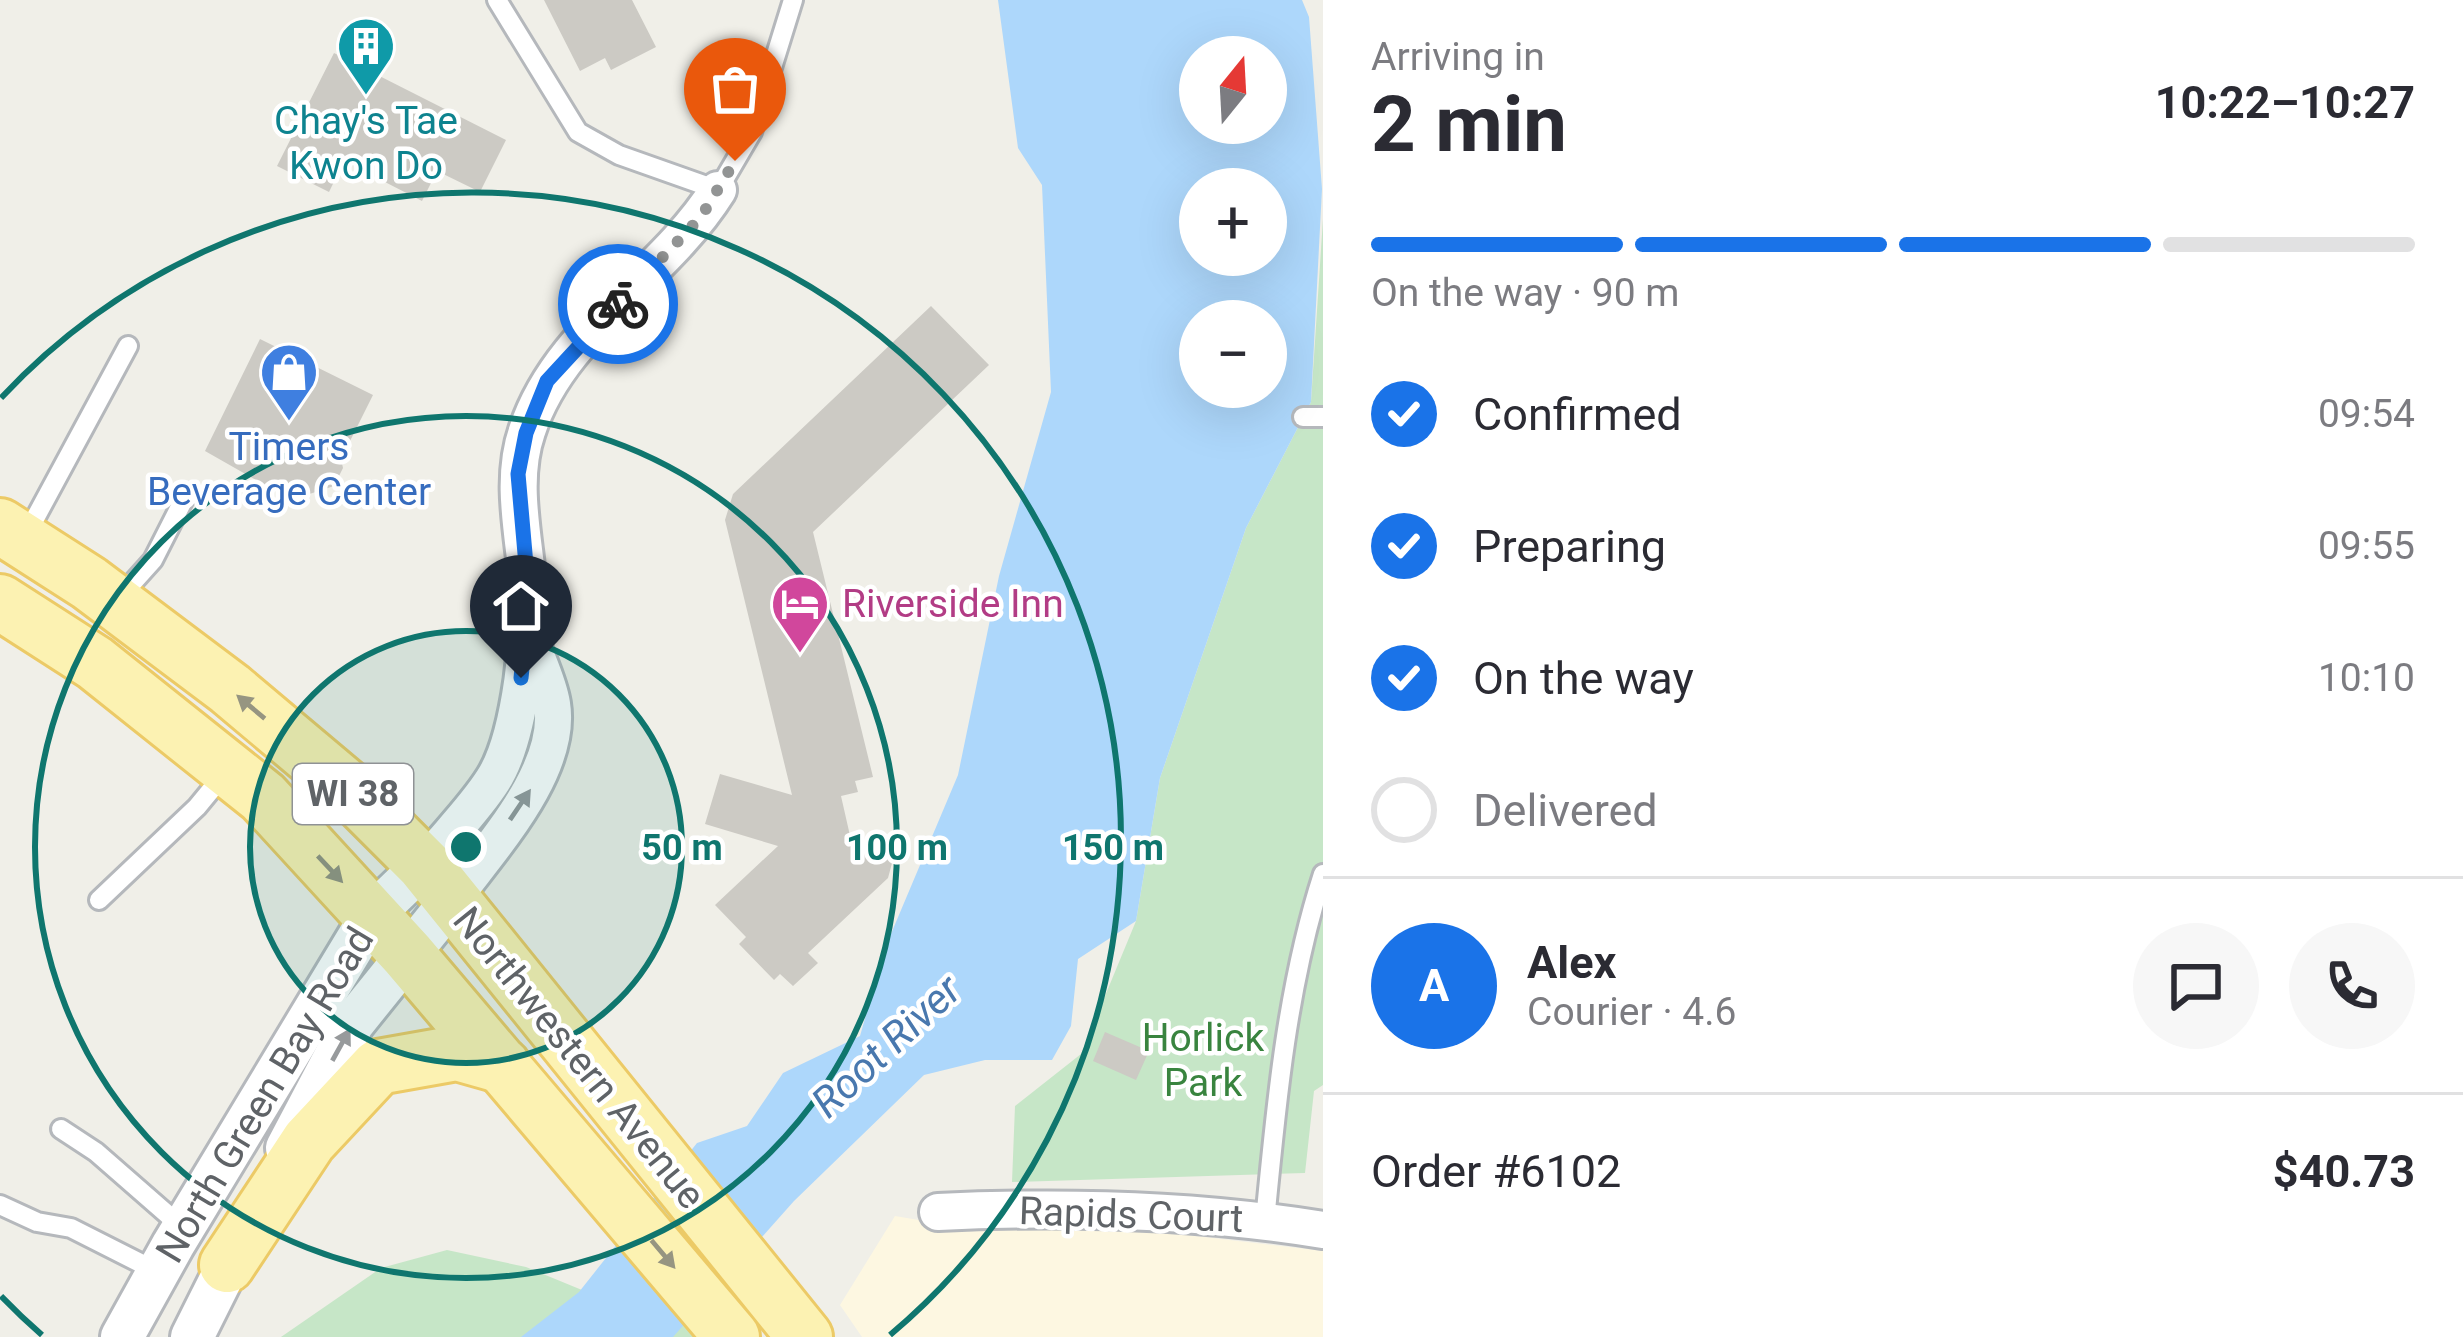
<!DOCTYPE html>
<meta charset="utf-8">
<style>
:root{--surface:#fff;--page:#f7f7f7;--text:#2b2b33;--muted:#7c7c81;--line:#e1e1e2;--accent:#1a73e8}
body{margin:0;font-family:Roboto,sans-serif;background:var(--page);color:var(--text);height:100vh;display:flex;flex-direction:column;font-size:45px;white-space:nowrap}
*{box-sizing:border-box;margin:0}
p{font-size:39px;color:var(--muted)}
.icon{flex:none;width:66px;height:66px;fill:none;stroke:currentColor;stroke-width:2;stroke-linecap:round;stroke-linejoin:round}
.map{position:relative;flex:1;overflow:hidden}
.sheet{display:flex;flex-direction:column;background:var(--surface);width:1140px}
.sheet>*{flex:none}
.needle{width:78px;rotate:18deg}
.buttons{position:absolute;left:1179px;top:36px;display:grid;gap:24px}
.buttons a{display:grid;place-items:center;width:108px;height:108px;border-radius:50%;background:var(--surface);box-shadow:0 12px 48px #0002;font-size:60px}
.pin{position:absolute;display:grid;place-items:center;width:102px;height:102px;color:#fff;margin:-123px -51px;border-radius:50% 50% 50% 0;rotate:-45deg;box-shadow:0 0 12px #0007}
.pin .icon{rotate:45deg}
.courier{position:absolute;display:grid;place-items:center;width:120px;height:120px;margin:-60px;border:9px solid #1a73e8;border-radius:50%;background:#fff;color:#222;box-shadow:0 3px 15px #0007}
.head em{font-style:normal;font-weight:700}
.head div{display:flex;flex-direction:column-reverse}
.head{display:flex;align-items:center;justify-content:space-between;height:204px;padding:0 48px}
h1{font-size:78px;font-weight:700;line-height:90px}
.bar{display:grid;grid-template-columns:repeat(4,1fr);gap:18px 12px;align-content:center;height:144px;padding:0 48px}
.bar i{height:15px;border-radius:9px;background:var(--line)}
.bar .active{background:var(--accent)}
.bar p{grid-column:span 4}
.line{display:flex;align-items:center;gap:30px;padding:0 48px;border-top:3px solid var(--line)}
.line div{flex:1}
.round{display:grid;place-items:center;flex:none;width:126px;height:126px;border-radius:63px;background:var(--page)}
ol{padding:0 48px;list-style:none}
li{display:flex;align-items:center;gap:36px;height:132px}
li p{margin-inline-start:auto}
li .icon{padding:12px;border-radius:50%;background:var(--accent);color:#fff;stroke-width:4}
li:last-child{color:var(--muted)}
li i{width:66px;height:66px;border:6px solid var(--line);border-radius:50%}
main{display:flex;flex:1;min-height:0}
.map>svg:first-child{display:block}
</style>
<main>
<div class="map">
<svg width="1323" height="1337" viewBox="0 0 1323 1337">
<rect width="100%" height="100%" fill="#f0efe8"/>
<path fill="#fdf7e1" d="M895,1216L984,1231L1110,1226L1323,1251V1337H862L840,1305Z"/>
<g fill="#c6e6c7">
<path d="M1323,219V1085L1314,1091L1305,1173L1012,1182L1015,1106L1081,1054L1136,921L1160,778L1246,528L1311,402Z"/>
<path d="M447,1250L526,1267L599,1297L658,1286L700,1337H281L381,1268Z"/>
</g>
<path fill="#add7fb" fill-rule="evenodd" d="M998,0H1302L1309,17L1322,189L1311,402L1246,528L1160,778L1136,921L1078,959L1071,1026L1052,1060H985L924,1075L794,1201L673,1337H521L579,1292L697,1143L747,1126L783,1073L860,1036L885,948L958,775L999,576L1051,392L1042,185L1018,148ZM1200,57H1266V123H1200ZM1200,189H1266V255H1200ZM1200,321H1266V387H1200Z"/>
<g fill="#cccac4">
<path d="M544,0H632L656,47L611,70L605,58L580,71Z"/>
<path d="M334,53L506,140L480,192L437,171L422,201L344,161L329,192L277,166Z"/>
<path d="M931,306L989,365L813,532L873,777L855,781L858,792L841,796L851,840L895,852L888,878L808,953L818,963L793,986L780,974L774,980L739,944L746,937L715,905L778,846L705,824L720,774L792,795L725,520L733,494Z"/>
<path d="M260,339L373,395L341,459L343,468L334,486L291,500L205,451Z"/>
<path d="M1105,1032L1149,1051L1136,1080L1093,1061Z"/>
</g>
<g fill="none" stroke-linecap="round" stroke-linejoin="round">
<g stroke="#b5b8bc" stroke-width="24">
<g id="service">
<path d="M497,0L578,132L619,155L718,190L752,132L793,0"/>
<path d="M1303,417H1323"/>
<path d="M25,537L128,346"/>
<path d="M118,599L153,560L187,493"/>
<path d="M99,900L197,807L225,773"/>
<path d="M61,1129L96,1152L183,1228"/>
<path d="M0,1205L37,1222L71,1228L158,1272"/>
<path d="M1265,1221C1276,1105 1287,985 1323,874"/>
</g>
</g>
<g stroke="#b5b8bc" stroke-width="42">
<g id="minor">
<path d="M424,865C446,837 474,810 493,780C521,737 532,626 527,575C522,528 511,477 527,431C560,330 663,278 718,190"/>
<path d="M452,900C489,849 563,771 552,704C549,684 538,662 531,642"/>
<path d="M938,1212C1068,1206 1195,1209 1323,1230"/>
</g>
</g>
<g stroke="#b5b8bc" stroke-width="48">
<g id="tertiary">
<path d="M287,1148L353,1023L452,900"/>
<path d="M122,1337L173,1245L372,915L424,865"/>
<path d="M192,1337L240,1241"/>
</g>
</g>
<g stroke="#ecca66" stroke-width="60">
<g id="primary">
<path d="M0,526L89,583L230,689L344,785L424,865L805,1337"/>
<path d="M0,602L95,663L263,797L407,954L732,1337"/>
<path d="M227,1265L309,1141L378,1067L457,1053L503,1066"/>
</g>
</g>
<use href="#service" stroke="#fff" stroke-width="18"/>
<use href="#minor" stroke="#fff" stroke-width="36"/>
<use href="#tertiary" stroke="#fff" stroke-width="42"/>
<use href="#primary" stroke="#fcf2b2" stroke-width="54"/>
</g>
<defs><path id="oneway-solid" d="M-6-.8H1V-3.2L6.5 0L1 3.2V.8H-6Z" transform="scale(3)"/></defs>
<g fill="#969581">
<use href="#oneway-solid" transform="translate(251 707) rotate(-140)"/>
<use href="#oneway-solid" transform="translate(330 869) rotate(47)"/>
<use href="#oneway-solid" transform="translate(663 1254) rotate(50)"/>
</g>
<g fill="#979a9c">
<use href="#oneway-solid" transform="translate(520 805) rotate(-56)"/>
<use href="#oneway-solid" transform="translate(341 1045) rotate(-61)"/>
</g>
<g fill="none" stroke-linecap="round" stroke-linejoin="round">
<path stroke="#929494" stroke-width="12" stroke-dasharray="0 21.6" d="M618,304L701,217L735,161"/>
<path stroke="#1a73e8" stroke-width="15" d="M521,678L529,599L518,474L526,433L547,381L618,304"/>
</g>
<circle cx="466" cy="847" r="216" fill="#0f766e" fill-opacity=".12"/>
<g fill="none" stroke="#0f766e" stroke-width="6">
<circle cx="466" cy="847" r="216"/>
<circle cx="466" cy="847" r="431"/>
<path d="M42 1335A647 647 0 0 1 1 1296M1 398A647 647 0 1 1 890 1335"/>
</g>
<defs>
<g id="building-pin" transform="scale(3)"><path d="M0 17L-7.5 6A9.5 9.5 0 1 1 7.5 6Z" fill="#0f9aa8" stroke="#fff"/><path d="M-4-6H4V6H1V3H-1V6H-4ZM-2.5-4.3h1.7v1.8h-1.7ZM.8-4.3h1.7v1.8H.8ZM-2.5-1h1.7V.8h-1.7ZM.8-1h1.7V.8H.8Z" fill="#fff"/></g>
<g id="shop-pin" transform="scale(3)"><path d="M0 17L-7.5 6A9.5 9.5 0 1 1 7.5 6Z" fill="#3f7fe0" stroke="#fff"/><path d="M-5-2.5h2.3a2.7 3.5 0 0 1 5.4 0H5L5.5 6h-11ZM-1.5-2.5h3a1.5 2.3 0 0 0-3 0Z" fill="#fff"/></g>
<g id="hotel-pin" transform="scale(3)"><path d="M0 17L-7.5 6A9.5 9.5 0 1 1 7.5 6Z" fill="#d1479c" stroke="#fff"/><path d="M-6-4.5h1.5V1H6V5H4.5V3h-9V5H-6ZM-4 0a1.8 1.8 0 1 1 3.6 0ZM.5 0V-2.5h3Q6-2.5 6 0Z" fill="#fff"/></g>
</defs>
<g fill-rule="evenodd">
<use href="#building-pin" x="366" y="46"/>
<use href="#shop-pin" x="289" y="372"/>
<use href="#hotel-pin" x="800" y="604"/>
</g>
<g text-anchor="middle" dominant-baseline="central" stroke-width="9" stroke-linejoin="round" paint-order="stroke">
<rect fill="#fff" stroke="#8f9295" stroke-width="3" x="293" y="764" width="120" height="60" rx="9"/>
<g font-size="36" font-weight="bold" fill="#5f6367">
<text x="353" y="794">WI 38</text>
</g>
<g font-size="39" fill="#0d838f" stroke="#fff">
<text x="366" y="121">Chay's Tae<tspan x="366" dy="45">Kwon Do</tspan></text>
</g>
<g font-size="39" fill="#366cbe" stroke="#fff">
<text x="289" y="447">Timers<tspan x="289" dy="45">Beverage Center</tspan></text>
</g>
<g font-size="39" fill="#b23c85" stroke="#fff" text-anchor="start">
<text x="842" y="604">Riverside Inn</text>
</g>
<g font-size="39" fill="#39843f" stroke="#fff">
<text x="1203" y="1038">Horlick<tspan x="1203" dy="45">Park</tspan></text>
</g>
<g font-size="39" fill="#5f6367" stroke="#fff">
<text transform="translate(579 1058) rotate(51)">Northwestern Avenue</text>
<text transform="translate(265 1095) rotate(-59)">North Green Bay Road</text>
<text transform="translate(1131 1215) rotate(2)">Rapids Court</text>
</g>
<g font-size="42" font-style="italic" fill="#4978ae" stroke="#fff">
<text transform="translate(886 1046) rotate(-43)">Root River</text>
</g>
</g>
<circle cx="466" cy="847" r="18" fill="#0f766e" stroke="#fff" stroke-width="6"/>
<g font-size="36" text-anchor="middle" font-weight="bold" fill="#0f766e" stroke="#fff" stroke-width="9" stroke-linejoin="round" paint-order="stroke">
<text x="682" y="860">50 m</text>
<text x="897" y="860">100 m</text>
<text x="1113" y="860">150 m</text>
</g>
</svg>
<div class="buttons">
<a><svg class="needle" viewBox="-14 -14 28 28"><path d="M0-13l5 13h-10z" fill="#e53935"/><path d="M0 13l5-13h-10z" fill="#7c7c81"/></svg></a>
<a>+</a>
<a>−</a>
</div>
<div class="pin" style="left:735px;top:161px;background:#ea580c"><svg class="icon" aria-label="bag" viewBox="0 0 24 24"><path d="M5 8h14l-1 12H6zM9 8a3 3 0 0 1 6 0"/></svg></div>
<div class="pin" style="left:521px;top:678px;background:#1f2937"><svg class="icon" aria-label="home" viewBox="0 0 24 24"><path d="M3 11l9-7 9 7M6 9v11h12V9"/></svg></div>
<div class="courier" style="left:618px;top:304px"><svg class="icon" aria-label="bike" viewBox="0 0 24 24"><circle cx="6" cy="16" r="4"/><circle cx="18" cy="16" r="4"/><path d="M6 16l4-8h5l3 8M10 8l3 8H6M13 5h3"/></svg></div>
</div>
<section class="sheet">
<div class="head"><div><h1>2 min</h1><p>Arriving in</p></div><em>10:22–10:27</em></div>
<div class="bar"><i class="active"></i><i class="active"></i><i class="active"></i><i></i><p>On the way · 90 m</p></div>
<ol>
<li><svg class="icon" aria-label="check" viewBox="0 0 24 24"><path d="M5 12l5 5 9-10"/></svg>Confirmed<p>09:54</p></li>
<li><svg class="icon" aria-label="check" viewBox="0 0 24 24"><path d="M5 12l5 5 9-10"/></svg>Preparing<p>09:55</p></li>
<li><svg class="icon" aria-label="check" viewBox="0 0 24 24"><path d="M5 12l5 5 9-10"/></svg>On the way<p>10:10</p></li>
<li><i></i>Delivered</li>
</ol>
<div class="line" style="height:216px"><b class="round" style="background:var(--accent);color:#fff">A</b><div><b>Alex</b><p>Courier · 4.6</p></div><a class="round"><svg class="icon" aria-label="chat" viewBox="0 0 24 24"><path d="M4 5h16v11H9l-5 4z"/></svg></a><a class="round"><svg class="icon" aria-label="phone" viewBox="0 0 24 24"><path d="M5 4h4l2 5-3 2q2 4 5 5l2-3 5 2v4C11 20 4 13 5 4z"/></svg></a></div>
<div class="line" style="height:156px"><div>Order #6102</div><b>$40.73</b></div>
</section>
</main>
